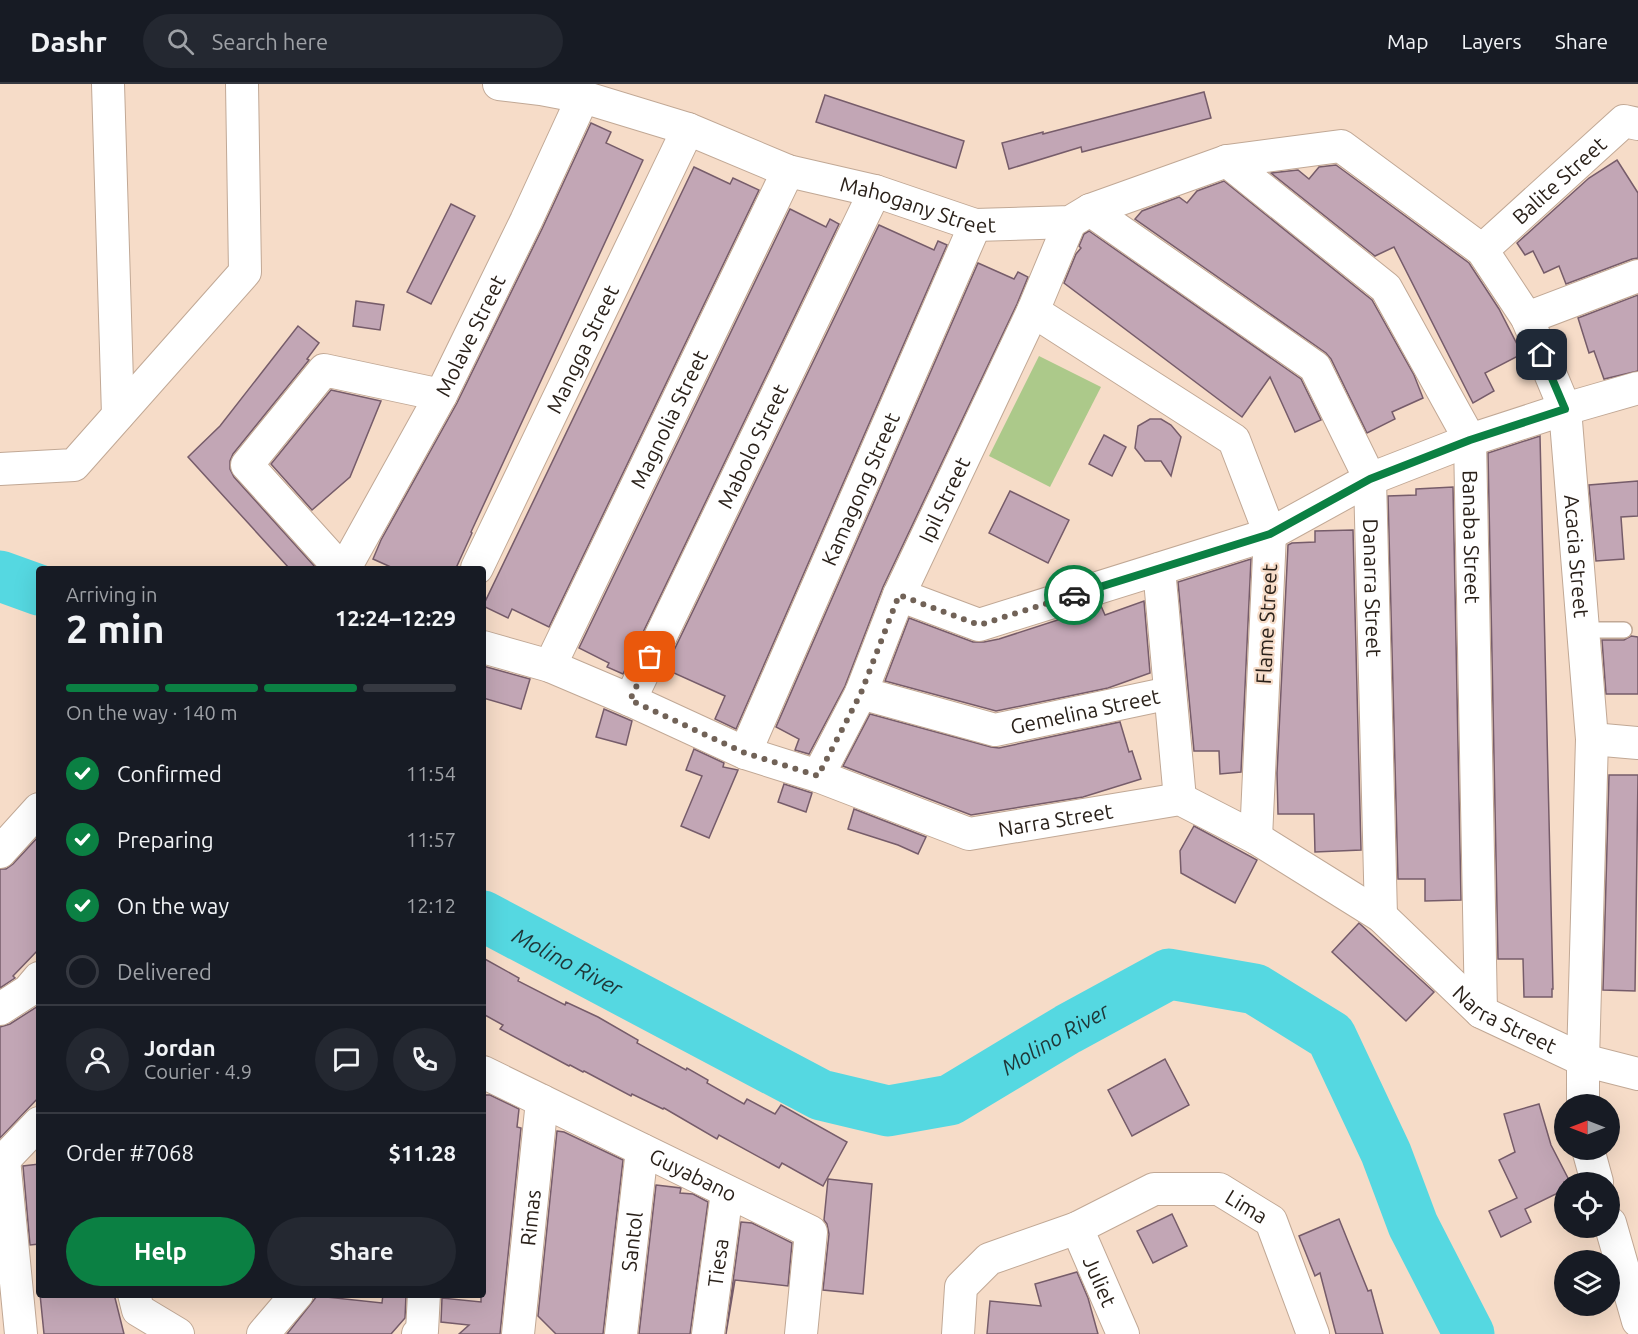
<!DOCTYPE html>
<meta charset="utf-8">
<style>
:root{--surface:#171b24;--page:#242831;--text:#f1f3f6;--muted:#9ea1a6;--line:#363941;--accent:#0b8043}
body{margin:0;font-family:Ubuntu,sans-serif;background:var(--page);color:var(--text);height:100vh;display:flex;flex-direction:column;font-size:22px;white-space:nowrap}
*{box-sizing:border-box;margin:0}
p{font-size:20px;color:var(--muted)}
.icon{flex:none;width:33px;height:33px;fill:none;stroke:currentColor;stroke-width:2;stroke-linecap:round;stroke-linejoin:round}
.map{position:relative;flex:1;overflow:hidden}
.panel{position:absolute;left:36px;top:482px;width:450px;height:732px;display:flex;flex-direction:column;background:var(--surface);border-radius:6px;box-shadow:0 6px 24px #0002}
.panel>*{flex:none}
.needle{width:39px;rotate:270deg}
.tools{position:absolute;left:1554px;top:1010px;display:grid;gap:12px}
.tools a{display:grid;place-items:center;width:66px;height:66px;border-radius:50%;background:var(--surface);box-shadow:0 6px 24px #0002;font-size:30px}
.pin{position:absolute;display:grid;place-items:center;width:51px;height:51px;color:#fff;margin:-26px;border-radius:12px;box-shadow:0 3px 9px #0006}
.courier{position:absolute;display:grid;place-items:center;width:60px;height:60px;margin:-30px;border:4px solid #0b8043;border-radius:50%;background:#fff;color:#222;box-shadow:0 2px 8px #0007}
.summary em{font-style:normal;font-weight:600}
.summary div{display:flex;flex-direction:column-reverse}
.summary{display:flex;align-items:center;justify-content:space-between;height:102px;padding:0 30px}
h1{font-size:39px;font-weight:600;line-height:45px}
.bar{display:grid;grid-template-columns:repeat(4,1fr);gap:9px 6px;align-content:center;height:72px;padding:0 30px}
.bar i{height:8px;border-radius:4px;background:var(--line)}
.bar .on{background:var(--accent)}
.bar p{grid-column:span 4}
.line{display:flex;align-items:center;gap:15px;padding:0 30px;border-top:2px solid var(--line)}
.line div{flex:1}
.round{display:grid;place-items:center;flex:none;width:63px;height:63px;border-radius:32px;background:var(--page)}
ol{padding:0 30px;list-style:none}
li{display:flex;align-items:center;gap:18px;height:66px}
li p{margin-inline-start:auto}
li .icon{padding:6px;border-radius:50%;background:var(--accent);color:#fff;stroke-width:4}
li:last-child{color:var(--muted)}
li i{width:33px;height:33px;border:3px solid var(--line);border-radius:50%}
.action{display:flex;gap:12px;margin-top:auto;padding:12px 30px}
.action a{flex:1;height:69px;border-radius:36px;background:var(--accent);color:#fff;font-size:24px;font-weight:600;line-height:69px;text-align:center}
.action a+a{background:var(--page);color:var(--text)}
header{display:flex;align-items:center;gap:36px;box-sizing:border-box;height:84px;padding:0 30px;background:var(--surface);border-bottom:2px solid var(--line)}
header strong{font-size:28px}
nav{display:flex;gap:33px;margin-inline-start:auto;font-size:21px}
.search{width:420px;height:54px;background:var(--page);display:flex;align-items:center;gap:15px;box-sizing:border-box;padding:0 21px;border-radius:33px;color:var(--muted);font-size:22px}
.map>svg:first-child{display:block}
</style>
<header>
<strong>Dashr</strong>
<div class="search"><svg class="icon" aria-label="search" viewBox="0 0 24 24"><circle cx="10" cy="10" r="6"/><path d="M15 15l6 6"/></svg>Search here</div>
<nav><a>Map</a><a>Layers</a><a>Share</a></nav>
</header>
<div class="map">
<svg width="1638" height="1250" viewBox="0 0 1638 1250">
<rect width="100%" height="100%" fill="#f6dcc8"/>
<path fill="#acc98a" d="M1039,272L1101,303L1050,403L989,372Z"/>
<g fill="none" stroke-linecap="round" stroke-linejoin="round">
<g stroke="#55d8e1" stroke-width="51">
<path d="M0,492L39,506"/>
<path id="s1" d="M483,832L821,1011L888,1027L950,1016L1068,945L1169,890L1255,905L1331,952L1386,1069L1413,1141L1469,1250"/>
</g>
</g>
<g fill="#c2a6b5" stroke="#765c6a" stroke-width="1.5">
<path d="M1204,8L1211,34L1082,68L1081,63L1009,85L1002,59L1043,48V50Z"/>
<path d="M825,11L964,57L956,84L816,38Z"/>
<path d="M591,39L611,48L606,59L643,76L632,100L471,448L472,449L456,484H393L373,475L381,456L457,319L542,145Z"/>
<path d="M1617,76L1638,109V174L1632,175L1566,200L1559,182L1544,189L1533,167L1525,171L1517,159L1589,94Z"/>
<path d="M1336,81L1469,179L1499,225L1522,270L1485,289L1494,307L1473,319L1394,163L1375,172L1271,89L1298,86L1309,95L1319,83Z"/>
<path d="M694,83L730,100L733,94L759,106L549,543L512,525L508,534L483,522Z"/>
<path d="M1224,97L1372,216L1414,291L1423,314L1392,328L1395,335L1367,349L1331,275L1326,269L1135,135L1142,127L1179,113L1187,119L1197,107Z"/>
<path d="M451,120L475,132L431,220L407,208Z"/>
<path d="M790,125L826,143L830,135L839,140L623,590L607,583L609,579L579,564Z"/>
<path d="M879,141L934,166L938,157L947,161L736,645L715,635L725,612L665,585Z"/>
<path d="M1089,147L1301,295L1321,336L1295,348L1270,293L1242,333L1064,199L1076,170L1081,164L1079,162L1084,150Z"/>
<path d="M978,179L1014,195L1018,188L1028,193L1017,220L883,503L845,602L809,670L795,666L799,655L776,643Z"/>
<path d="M1638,211V287L1604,295L1594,267L1589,269L1578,234Z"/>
<path d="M356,217L384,221L380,246L353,242Z"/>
<path d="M298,242L319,259L307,275L309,276L233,370L230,377V385L234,393L316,484H289L188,373L220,342Z"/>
<path d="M331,306L381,317L350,393L312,426L271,380Z"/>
<path d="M1150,335H1161L1171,341L1181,353L1171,392L1161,377H1145L1135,364L1138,342Z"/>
<path d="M1104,351L1126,363L1112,392L1089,380Z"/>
<path d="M1540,352L1553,905H1552V913H1524L1523,875H1498L1488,369Z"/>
<path d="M1638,397V432L1621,433L1624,475L1596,477L1589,401Z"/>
<path d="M1453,403L1461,816L1425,817V795H1398L1388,412L1416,411V405Z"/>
<path d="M1010,407L1069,436L1048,479L989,449Z"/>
<path d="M1353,446L1361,766L1315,768L1314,730H1278L1277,689L1288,461L1292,459L1315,458V447Z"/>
<path d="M1251,475L1241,688L1220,690L1219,667H1194L1178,498Z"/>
<path d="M1144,517L1150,589L1108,604L996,627L885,597L909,534L973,558H984L999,555L1101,522L1105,531Z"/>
<path d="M1631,552L1638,553V610H1606L1602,556H1624Z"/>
<path d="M483,582L530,595L521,625L483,614Z"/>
<path d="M604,625L632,637L626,661L596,653Z"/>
<path d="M870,630L991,663L999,664L1120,638L1129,668L1132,667L1141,695L1083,713L971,731L843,682Z"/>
<path d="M694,665L724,679L723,683L738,686L709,754L681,742L702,692L686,686Z"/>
<path d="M1609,691H1638L1635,907L1603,906Z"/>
<path d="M784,700L812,709L806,728L778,718Z"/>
<path d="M854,725L926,753L918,770L898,761L848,745Z"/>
<path d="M1194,742L1257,776L1235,819L1181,789L1180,767Z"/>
<path d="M39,752V865L13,892L15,894L0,904V785H6L13,780Z"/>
<path d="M1359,839L1434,908L1406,937L1332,868Z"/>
<path d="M483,874L519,894L518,897L565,921L566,918L598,933L638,956L637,959L686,986L687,984L708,996L707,999L744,1020L747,1015L775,1030L781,1021L847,1058L823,1102L782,1079L779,1084L719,1051L717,1055L664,1024L663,1025L632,1010L631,1012L584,987L583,988L570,981L569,982L500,945L503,941L483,930Z"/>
<path d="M38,922L39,1013L0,1054V943L10,940Z"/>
<path d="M1165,975L1189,1021L1132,1052L1108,1006Z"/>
<path d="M483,1011H490L519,1025L517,1043L521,1044L500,1250H459L469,1241L441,1238L442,1214L481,1218V1210H483Z"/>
<path d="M1539,1020L1551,1061L1570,1098H1564V1106L1525,1125L1531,1138L1501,1153L1489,1127L1517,1114L1499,1076L1515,1068L1504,1030Z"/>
<path d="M557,1047L564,1048L623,1076L603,1250H556L538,1232Z"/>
<path d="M39,1080V1160L30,1161L23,1082Z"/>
<path d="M828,1095L872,1100L863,1210L823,1206L829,1150L827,1140L824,1136Z"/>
<path d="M656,1101L681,1104L680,1109L693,1110L708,1118L690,1250H639Z"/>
<path d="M1172,1130L1187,1162L1153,1179L1137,1147Z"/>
<path d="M1339,1135L1368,1207L1371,1206L1383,1250H1336L1320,1189L1315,1192L1299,1152Z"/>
<path d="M741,1138L752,1139L792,1159L788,1202L735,1196L726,1250Z"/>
<path d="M1077,1188L1088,1214L1098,1250H987L990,1217L1041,1222L1035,1200Z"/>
<path d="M40,1210H114L124,1250H44Z"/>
<path d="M383,1210L406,1211L405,1234L391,1250H287L317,1212L382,1219Z"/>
</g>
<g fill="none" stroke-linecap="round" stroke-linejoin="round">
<g stroke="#c1a895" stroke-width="18">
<path id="lane" d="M1583,546H1624"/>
</g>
<g stroke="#c1a895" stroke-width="34">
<g id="street">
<path d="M108,0L118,331"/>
<path id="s2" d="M499,0L541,5L583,13L688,45L788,87L875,107L975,141L1070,138L1090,126L1227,77L1341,62L1482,166L1527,234L1565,325L1592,655L1583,976V1020"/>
<path id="s3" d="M1227,77L1386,204L1470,356L1481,928"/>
<path id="s4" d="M1090,126L1315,283L1370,395L1381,832"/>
<path id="s5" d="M1482,166L1624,37L1638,40"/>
<path d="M1033,227L1234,356L1270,450L1256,754"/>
<path d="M1527,234L1638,192"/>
<path d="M0,385L74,381L245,188L242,0"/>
<path d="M340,484L247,381L324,286L441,311"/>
<path id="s6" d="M345,484L441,311L526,137L583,13"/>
<path id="s7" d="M477,484L688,45"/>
<path d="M1159,485L1180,715"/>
<path d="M899,511L979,541L1270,450L1370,395L1470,356L1565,325L1638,304"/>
<path id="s8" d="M483,563L550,582L630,616L745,669L818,692L969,750L1180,715L1256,754L1381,832L1481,928L1583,976L1638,990"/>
<path id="s9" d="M550,582L788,87"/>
<path id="s10" d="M861,609L995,646L1170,609"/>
<path id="s11" d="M630,616L875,107"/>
<path d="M1592,655L1638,659"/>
<path id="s12" d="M745,669L975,141"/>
<path id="s13" d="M818,692L861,609L899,511L1033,227L1070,138"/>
<path d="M0,768L39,725"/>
<path d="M0,925L28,907L39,894"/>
<path id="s14" d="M483,988L811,1148L801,1250"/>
<path d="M1588,1065L1597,1098"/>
<path d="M4,1075L21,1250"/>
<path d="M0,1080L39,1039"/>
<path d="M1610,1139L1638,1237"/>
<path id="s15" d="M1077,1144L1123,1250"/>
<path d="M134,1210L138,1226L178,1250"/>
<path d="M263,1250L297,1210"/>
<path d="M418,1250L422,1247L424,1210"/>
<path id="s16" d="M518,1250L542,1017"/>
<path id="s17" d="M621,1250L642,1066"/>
<path id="s18" d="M708,1250L727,1108"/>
<path id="s19" d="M958,1250L961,1203L989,1175L1077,1144L1154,1105H1219L1271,1137L1313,1250"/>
</g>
</g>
<use href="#lane" stroke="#fff" stroke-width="15"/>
<use href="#street" stroke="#fff" stroke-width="32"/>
</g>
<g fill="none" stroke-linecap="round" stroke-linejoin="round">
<path stroke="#716257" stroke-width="6" stroke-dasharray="0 10.8" d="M650,573L630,616L745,669L818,692L861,609L899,511L979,541L1074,511"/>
<path stroke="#0b8043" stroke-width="8" d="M1074,511L1270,450L1370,395L1470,356L1565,325L1542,271"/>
</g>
<g text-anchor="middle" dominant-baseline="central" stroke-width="4.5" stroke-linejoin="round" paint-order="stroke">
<g font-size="21" fill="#2a211a" stroke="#f6dcc8">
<text stroke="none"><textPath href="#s5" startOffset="104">Balite Street</textPath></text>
<text stroke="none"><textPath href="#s2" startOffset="438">Mahogany Street</textPath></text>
<text stroke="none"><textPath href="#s6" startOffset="264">Molave Street</textPath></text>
<text stroke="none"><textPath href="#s7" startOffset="243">Mangga Street</textPath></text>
<text stroke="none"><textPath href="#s9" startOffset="274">Magnolia Street</textPath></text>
<text stroke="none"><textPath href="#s11" startOffset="282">Mabolo Street</textPath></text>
<text stroke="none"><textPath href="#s12" startOffset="288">Kamagong Street</textPath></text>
<text stroke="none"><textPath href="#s13" startOffset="304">Ipil Street</textPath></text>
<text stroke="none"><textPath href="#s3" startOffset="474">Banaba Street</textPath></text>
<text stroke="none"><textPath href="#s2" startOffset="1380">Acacia Street</textPath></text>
<text stroke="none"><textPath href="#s4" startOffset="508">Danarra Street</textPath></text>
<text transform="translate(1266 540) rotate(-87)">Flame Street</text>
<text stroke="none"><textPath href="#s10" startOffset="231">Gemelina Street</textPath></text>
<text stroke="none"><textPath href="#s8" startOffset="609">Narra Street</textPath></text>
<text stroke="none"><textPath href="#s8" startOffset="1131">Narra Street</textPath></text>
<text stroke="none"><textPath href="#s14" startOffset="234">Guyabano</textPath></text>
<text stroke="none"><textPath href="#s19" startOffset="364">Lima</textPath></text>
<text stroke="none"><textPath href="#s16" startOffset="117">Rimas</textPath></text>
<text stroke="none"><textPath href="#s17" startOffset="93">Santol</textPath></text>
<text stroke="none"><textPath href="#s18" startOffset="72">Tiesa</textPath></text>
<text stroke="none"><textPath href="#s15" startOffset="58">Juliet</textPath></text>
</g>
<g font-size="22" font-style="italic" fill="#1f3637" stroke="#f6dcc8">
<text stroke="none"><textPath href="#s1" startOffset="96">Molino River</textPath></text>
<text stroke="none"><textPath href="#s1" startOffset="636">Molino River</textPath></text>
</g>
</g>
</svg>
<div class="tools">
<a><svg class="needle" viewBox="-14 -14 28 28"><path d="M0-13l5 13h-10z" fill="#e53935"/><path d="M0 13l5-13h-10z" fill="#9ea1a6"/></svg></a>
<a><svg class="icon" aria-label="locate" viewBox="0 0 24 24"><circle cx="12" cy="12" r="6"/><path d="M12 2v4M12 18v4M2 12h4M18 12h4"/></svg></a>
<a><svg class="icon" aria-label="layers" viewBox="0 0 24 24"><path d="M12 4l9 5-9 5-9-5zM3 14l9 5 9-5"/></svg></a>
</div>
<div class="pin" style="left:650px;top:573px;background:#ea580c"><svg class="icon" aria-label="bag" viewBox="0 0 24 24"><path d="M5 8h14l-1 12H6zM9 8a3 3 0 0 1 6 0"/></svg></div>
<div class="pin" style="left:1542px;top:271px;background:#1f2937"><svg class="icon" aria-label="home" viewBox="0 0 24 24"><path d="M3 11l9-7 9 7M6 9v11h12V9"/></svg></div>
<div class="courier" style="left:1074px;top:511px"><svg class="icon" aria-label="car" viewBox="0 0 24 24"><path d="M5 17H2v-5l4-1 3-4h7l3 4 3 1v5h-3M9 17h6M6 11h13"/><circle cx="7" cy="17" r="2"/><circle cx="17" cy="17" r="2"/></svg></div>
<section class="panel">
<div class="summary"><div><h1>2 min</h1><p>Arriving in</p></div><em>12:24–12:29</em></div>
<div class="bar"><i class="on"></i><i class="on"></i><i class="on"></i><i></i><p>On the way · 140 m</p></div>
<ol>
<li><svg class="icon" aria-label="check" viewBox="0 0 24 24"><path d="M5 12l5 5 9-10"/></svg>Confirmed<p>11:54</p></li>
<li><svg class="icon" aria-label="check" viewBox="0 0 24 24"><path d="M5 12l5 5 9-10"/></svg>Preparing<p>11:57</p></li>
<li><svg class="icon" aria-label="check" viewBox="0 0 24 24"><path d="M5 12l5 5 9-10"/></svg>On the way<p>12:12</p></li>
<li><i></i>Delivered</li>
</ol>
<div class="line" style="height:108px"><a class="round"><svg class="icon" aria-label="person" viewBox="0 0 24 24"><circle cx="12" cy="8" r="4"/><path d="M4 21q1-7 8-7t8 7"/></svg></a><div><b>Jordan</b><p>Courier · 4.9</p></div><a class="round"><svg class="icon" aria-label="chat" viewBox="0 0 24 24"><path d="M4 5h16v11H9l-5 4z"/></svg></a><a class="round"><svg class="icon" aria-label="phone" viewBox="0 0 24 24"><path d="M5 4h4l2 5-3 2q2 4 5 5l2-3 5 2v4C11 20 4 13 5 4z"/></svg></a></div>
<div class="line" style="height:78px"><div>Order #7068</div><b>$11.28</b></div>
<div class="action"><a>Help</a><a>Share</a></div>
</section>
</div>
